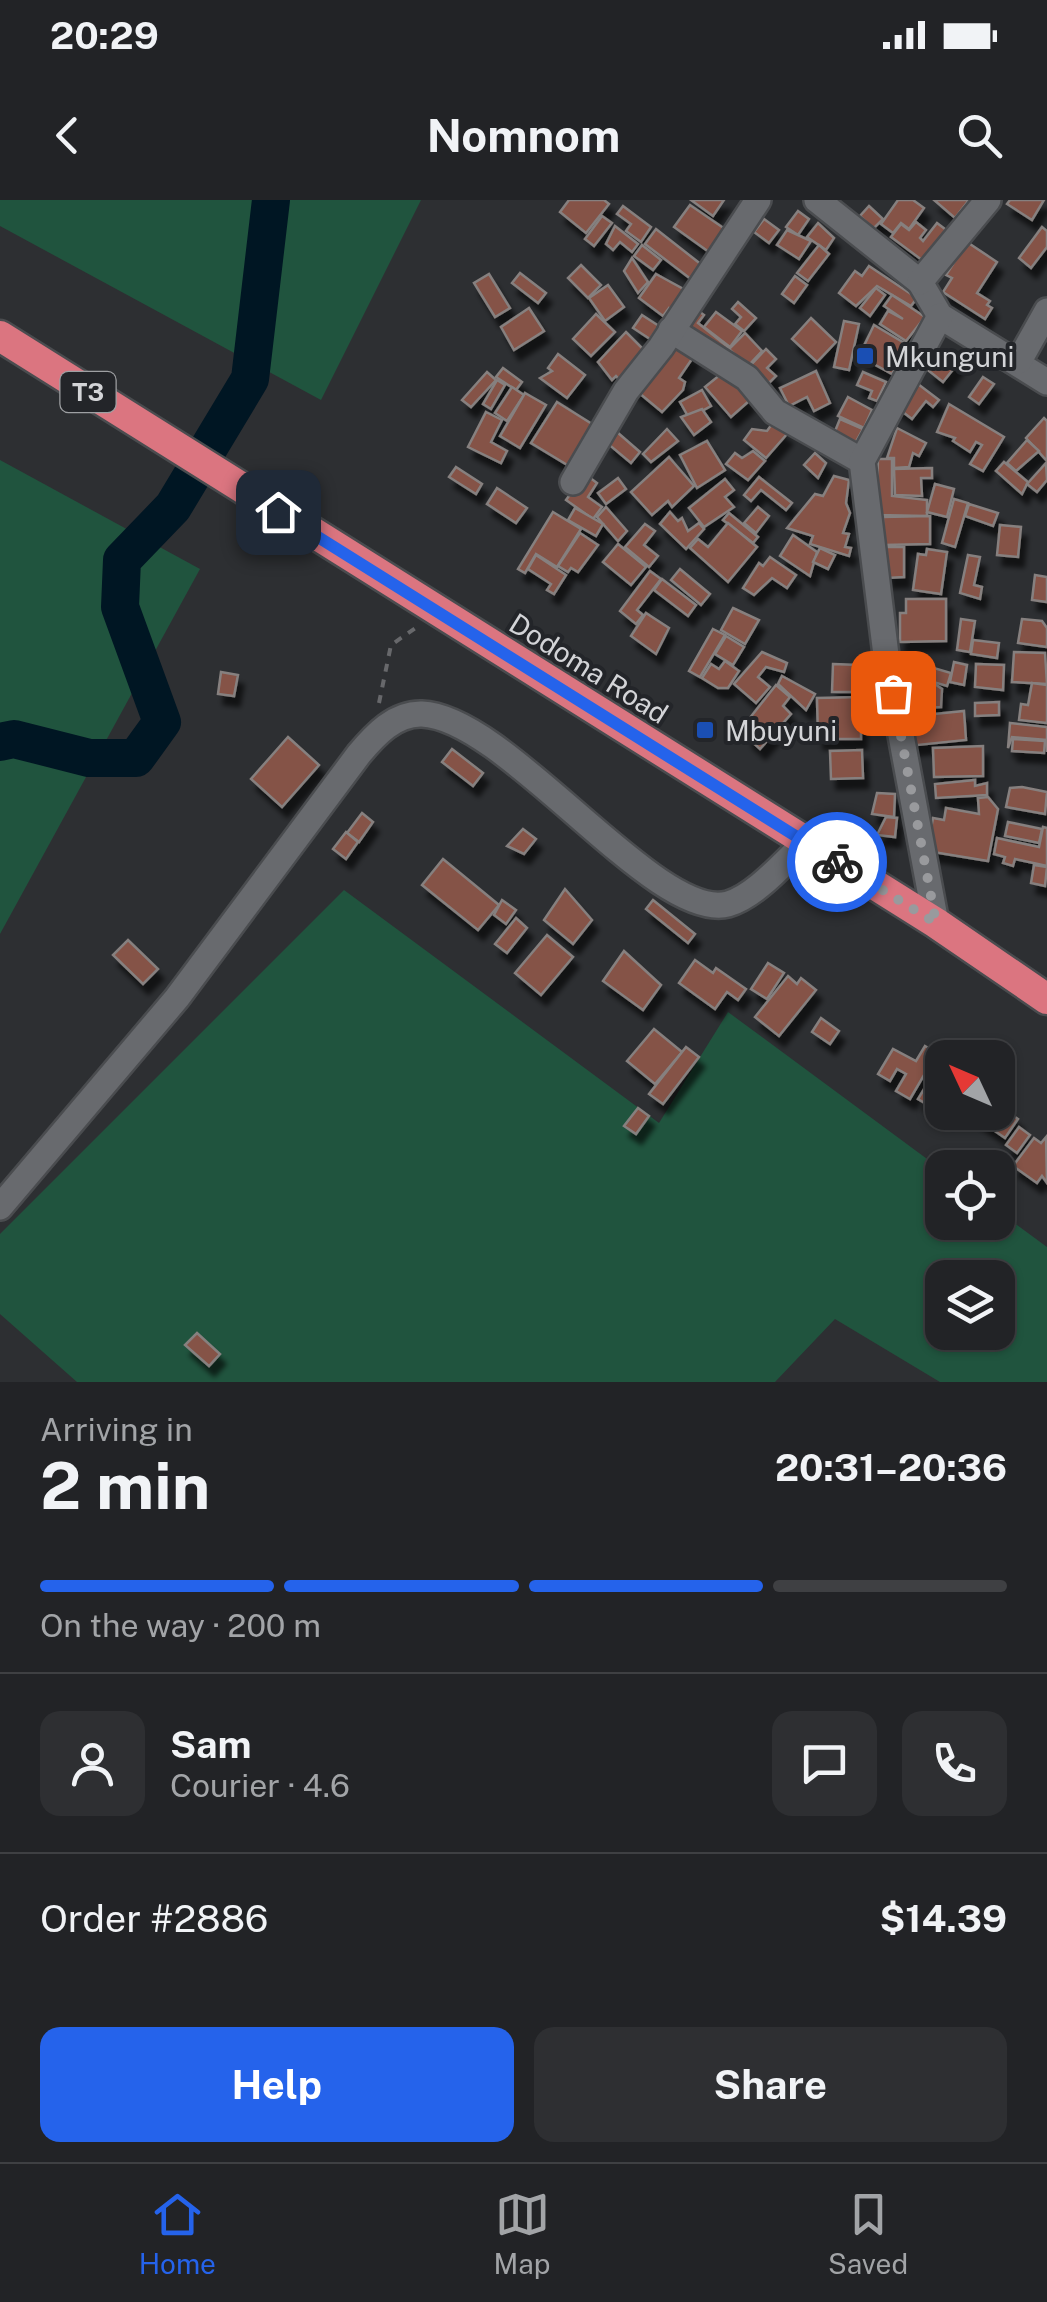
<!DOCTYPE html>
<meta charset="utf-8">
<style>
:root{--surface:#222326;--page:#2e2f32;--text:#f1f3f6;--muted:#a2a4a7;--line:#3f4043;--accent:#2563eb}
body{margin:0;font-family:"Public Sans",sans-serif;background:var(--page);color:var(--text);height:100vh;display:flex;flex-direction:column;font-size:38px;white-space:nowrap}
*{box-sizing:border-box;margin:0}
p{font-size:32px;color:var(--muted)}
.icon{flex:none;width:55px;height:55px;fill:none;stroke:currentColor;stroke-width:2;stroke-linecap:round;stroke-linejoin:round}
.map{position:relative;height:1182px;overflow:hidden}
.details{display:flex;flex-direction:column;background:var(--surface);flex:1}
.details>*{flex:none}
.needle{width:65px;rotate:314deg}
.buttons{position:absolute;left:925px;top:840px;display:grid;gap:20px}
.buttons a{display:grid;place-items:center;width:90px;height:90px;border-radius:20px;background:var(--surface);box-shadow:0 2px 8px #0004,0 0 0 2px var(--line);font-size:50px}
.pin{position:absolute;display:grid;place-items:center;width:85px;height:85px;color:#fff;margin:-42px;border-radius:20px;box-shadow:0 5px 15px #0006}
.courier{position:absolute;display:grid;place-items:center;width:100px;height:100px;margin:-50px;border:8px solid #2563eb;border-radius:50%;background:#fff;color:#222;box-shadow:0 2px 12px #0007}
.headline em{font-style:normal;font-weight:700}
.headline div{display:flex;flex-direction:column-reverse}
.headline{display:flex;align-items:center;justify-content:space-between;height:170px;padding:0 40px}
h1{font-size:65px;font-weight:700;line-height:75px}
.bar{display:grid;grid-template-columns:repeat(4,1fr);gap:15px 10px;align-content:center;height:120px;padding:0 40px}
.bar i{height:12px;border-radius:8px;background:var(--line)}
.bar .selected{background:var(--accent)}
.bar p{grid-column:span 4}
.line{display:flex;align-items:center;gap:25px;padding:0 40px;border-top:2px solid var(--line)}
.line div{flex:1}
.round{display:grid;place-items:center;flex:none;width:105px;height:105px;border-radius:20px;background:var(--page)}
.primary-button{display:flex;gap:20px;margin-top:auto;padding:20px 40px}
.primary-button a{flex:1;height:115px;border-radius:20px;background:var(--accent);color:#fff;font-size:40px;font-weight:700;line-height:115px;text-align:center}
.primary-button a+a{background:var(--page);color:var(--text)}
.status{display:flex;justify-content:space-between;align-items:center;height:70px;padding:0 50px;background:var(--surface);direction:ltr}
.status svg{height:28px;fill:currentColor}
header{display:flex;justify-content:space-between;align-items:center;height:130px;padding:0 40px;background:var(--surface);font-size:45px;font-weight:700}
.menu{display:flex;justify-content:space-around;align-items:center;height:140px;border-top:2px solid var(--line);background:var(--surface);font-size:28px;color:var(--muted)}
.menu a{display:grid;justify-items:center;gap:5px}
.menu .selected{color:var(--accent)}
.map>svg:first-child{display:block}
</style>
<div class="status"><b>20:29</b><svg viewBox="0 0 49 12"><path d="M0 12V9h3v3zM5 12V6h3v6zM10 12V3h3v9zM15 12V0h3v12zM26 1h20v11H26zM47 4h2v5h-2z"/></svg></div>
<header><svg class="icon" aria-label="back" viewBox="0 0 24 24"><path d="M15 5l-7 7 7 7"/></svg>Nomnom<svg class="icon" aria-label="search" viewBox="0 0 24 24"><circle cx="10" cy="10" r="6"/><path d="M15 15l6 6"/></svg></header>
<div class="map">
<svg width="1047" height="1182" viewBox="0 0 1047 1182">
<defs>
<filter id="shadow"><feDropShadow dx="5.5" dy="10" stdDeviation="2.5" flood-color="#0009"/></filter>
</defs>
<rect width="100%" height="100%" fill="#2d2f32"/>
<g fill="#20543e" fill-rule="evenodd">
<path d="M0,0H421L321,200L0,26Z"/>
<path d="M0,260L200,369L0,734Z"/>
<path d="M344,690L659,923L728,812L942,970V1022H998V1011L1047,1047V1182H940L835,1119L775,1182H77L0,1114V1034ZM942,1078H998V1132H942Z"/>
</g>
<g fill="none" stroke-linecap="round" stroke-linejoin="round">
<path stroke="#001623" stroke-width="38" d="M0,542L14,539L89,558H136L162,522L120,407L122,360L173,307L250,179L271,0"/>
</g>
<g fill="#855246" stroke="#86807f" stroke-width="2.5" filter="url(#shadow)">
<path d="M569,0H604L609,4L586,33L560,12Z"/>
<path d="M691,0H724L713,16Z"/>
<path d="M898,0H913L924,8L909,29L901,23L893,33L881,24Z"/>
<path d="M934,0H969L955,18Z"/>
<path d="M1010,0H1044L1032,20L1007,4Z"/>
<path d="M690,5L725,29L709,52L674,27Z"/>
<path d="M623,6L651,27L641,42L626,31L631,24L617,14Z"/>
<path d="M869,6L883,19L873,29L860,16Z"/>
<path d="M798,11L809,19L798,35L786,27Z"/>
<path d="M602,16L612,23L594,46L585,39Z"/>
<path d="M764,19L779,30L769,43L754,32Z"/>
<path d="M916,22L926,30L920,38L923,41L937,23L949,32L926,63L891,37L901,24L909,30Z"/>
<path d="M818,23L834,38L826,50L807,37Z"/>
<path d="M615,26L638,44L632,52L620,42L613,50L606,44Z"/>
<path d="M1042,27L1047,31V47L1031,68L1019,58Z"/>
<path d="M656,29L707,69L696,83L645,44Z"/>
<path d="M787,30L811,41L799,59L777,45Z"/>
<path d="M967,42L997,62L977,93L990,101L987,105L992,108L985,119L943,92L952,78L946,75Z"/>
<path d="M642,45L661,60L653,70L634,56Z"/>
<path d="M819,45L829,54L808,81L797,73Z"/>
<path d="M632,58L648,82L638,93L624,71Z"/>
<path d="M581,65L601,85L588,98L568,78Z"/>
<path d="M869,66L917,98L911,106L877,86L856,106L839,93L855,71L862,76Z"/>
<path d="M520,73L546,93L538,103L512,83Z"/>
<path d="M489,74L510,108L495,117L474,83Z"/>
<path d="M656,74L687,91L673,111L669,108L663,116L639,98Z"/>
<path d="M795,76L807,85L794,103L782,94Z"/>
<path d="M608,85L624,107L605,121L589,98Z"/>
<path d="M876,88L885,95L870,116L860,108Z"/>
<path d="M892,95L925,117L906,141L880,124L888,111L903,119L884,106Z"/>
<path d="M738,102L756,118L744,131L735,124L741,117L732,109Z"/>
<path d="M693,107L704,115L698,123L728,147L719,158L678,125Z"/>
<path d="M529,108L544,131L514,150L501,127Z"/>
<path d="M716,112L742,131L730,147L704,127Z"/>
<path d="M596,114L615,132L591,156L573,139Z"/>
<path d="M642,115L659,126L650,139L633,128Z"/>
<path d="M811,118L836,142L817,162L792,139Z"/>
<path d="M844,121L859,124L849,170L834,167Z"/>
<path d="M874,125L906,144L892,174L859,156Z"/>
<path d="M626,132L643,149L641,154L621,181L616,176L612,180L598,162Z"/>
<path d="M745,133L762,151L747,167L729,149Z"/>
<path d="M674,140L694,156L679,178L685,182L683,190L662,212L632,187Z"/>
<path d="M766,149L776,159L767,168L776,176L767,185L749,167Z"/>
<path d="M944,151L959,162L943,182L929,171Z"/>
<path d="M558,154L585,175L567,198L540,178L552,171L548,168Z"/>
<path d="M503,168L522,182L516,190L496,177Z"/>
<path d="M726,170L749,201L731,217L705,187Z"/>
<path d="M816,171L830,203L814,211L807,197L789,206L780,188Z"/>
<path d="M487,172L496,180L471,207L462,200Z"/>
<path d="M863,172L886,182L877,201L869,198L872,191L857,185Z"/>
<path d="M983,177L994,184L979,204L969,197Z"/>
<path d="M497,180L505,185L491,209L483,204Z"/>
<path d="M914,181L939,200L933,207L926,201L912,219L895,206Z"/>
<path d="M512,187L524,195L507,221L495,213Z"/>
<path d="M702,190L711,206L689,218L680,202Z"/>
<path d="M525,193L546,205L520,248L500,236Z"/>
<path d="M848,197L872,210L864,228L838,216Z"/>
<path d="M557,202L592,224L569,266L531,243Z"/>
<path d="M949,204L1004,237L983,271L970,264L982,245L976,242L970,252L953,241L955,238L937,232Z"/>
<path d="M702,209L711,222L694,235L681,217Z"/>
<path d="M486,212L502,220L491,242L507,251L501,263L468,247Z"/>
<path d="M1044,218L1047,221V261L1026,238Z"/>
<path d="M840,219L863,229L854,245L833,236Z"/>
<path d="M772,224L787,234L766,258L744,240L752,229L767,231Z"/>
<path d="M897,228L926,243L919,256L913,253L909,267L894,268V258H887Z"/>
<path d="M667,229L678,241L651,262L643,254Z"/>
<path d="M617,232L640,252L631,263L607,243Z"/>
<path d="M1027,240L1039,251L1016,271L1007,263Z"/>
<path d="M707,241L725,270L697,288L680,255Z"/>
<path d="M753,251L765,261L748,280L726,264L735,253L742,258Z"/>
<path d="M815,253L826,263L818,278L804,265Z"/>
<path d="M669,257L694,286L672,307L668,301L652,315L631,292Z"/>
<path d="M878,259H892V296L927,300V316L876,315Z"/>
<path d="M1004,262L1028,282L1022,294L996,271Z"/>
<path d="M1046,263L1047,280L1037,292L1027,284Z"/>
<path d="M456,267L482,284L476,294L449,277Z"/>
<path d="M932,268V278H921L922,296L895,295L894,269Z"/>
<path d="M585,274L597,283L588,297L602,307L593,319L566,300Z"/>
<path d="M834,276L849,280L846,303L850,313L843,333L849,334L845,347L851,348L849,356L810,344L813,336L787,328L815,294L823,296Z"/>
<path d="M759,277L792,303L786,310L761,290L751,301L744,295Z"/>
<path d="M618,278L626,289L606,304L598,293Z"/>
<path d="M725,279L734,290L725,297L734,307L704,327L689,308Z"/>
<path d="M935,284L954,289L947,317L927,312Z"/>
<path d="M497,288L527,308L516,323L487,304Z"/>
<path d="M954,299L968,303L955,347L942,343Z"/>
<path d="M969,304L998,313L993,326L965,316Z"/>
<path d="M606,307L627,331L618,341L597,317Z"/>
<path d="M758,307L769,316L756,333L744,323Z"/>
<path d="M575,308L603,324L596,336L568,320Z"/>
<path d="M553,312L581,329L557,367L536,354L525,373L518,369Z"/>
<path d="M670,312L678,321L682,318L688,331L699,323L704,329L686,349L660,324Z"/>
<path d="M729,313L758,337L753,343L723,320Z"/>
<path d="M930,316V344L883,345V317Z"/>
<path d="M728,323L757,347L728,382L690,348L698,339L708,347Z"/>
<path d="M645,324L655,331L644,345L658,356L649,367L625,347Z"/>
<path d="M1000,325L1021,327L1018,357L997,355Z"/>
<path d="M580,333L598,345L578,372L571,368L568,372L558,366Z"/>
<path d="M793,335L817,352L810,376L780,356Z"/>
<path d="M618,344L646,367L631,385L603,362Z"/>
<path d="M886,347H904V377L887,378Z"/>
<path d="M820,348L835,355L828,369L813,362Z"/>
<path d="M927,349L947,352L941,394L913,390L918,354L926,355Z"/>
<path d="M536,355L566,375L554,394L547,390L551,384L528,369Z"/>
<path d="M968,355L980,357L974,385L982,387L980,399L960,393Z"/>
<path d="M770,357L796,375L787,388L772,378L754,395L743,388L759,363L763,366Z"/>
<path d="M680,369L710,394L701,405L671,380Z"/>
<path d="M650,371L661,379L637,410L643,415L636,424L620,411Z"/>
<path d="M1035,375L1047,377V402L1032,400Z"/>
<path d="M662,379L696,405L688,416L654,390Z"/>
<path d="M906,399H946V441L900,442V413H906Z"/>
<path d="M733,408L759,420L745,444L721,430Z"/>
<path d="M646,413L669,428L656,454L631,436Z"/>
<path d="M961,419L975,421L970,452L957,450Z"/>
<path d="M1022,419L1042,421L1047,428V447L1018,443Z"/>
<path d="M713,429L725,435L700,477L689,471Z"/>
<path d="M726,436L744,447L733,465L715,454Z"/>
<path d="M973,440L999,443L997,458L971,454Z"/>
<path d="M762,452L787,463L784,472L766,467L758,477L770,487L756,503L734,484Z"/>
<path d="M1014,452L1045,453L1047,484L1012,482Z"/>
<path d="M725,461L739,471L728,488H718L702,478L711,464L719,469Z"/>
<path d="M954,462L967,465L964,485L950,482Z"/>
<path d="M833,464L859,465L858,492H832Z"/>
<path d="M920,464L951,473L947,486L916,477Z"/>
<path d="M976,464L1004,465L1003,490L975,487Z"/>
<path d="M221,472L238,475L234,496L218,494Z"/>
<path d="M782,476L815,494L806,510L778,484Z"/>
<path d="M902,479L932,482L942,489L941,507L903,509Z"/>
<path d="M1032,483L1047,485V523L1019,520L1021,504L1028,505Z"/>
<path d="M776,485L790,497L783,506L791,514L760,549L748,538L745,524Z"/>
<path d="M861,497V539H818L817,498Z"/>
<path d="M999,502V515L975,516V503Z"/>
<path d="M934,508L935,514L964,511L966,540L908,546L904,511Z"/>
<path d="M1010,523L1047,527V552L1046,540L1012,537L1008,548Z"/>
<path d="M288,537L319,565L282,607L251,579Z"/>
<path d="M1013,539L1045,541L1044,553L1012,551Z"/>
<path d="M983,546V576L934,577L933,548Z"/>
<path d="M452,549L483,573L473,586L442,562Z"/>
<path d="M862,550L863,578L831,579L830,551Z"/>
<path d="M975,580V586L987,583V595L936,598L935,584Z"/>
<path d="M1022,587L1047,592L1045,614L1006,607L1010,588Z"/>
<path d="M877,593L895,594L894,617L872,614Z"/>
<path d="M988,597L998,609L988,661L927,651L933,618L944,620L946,608L979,614L978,598Z"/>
<path d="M362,613L373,622L359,642L347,633Z"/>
<path d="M886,617L897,618L895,637L877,635Z"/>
<path d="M1008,622L1042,629L1039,643L1005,636Z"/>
<path d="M1043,627L1047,628V666L1015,659L1013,666L1003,663L1005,657L994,654L997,638L1039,647Z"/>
<path d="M523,629L536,639L524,654L507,646Z"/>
<path d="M346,632L358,642L346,659L333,649Z"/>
<path d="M443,659L499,705L478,730L422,685Z"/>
<path d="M1034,665L1047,667L1045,686L1031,683Z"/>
<path d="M565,689L592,720L573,744L544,720Z"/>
<path d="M502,700L516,710L506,724L494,715Z"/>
<path d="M653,700L695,734L688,743L646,709Z"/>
<path d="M516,718L527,728L507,753L495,744Z"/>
<path d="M547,735L573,757L541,795L515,773Z"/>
<path d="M128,740L158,769L143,784L113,755Z"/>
<path d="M624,751L661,785L643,810L603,781Z"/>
<path d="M695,760L713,773L716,768L746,789L738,800L727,792L715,809L679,783Z"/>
<path d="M768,763L784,773L767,799L751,789Z"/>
<path d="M788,776L797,784L801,778L816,790L779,836L755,817Z"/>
<path d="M821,818L839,831L830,844L812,832Z"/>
<path d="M654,829L682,852L655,884L627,861Z"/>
<path d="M925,846L937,853L910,899L896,891L906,874L897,869L890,881L878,874L893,849L916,861Z"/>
<path d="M686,847L699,857L663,904L649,894Z"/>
<path d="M932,876L942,882V912H951L948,917L918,899Z"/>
<path d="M998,905L1018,919L1005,938L972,915L998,912Z"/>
<path d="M638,908L649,916L636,934L624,926Z"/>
<path d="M1019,927L1030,935L1017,953L1006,945Z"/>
<path d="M1046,937L1047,983L1042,976L1037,983L1013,966L1034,938L1041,943Z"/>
<path d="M197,1133L220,1154L209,1166L185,1145Z"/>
</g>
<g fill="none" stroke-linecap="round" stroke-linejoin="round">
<g stroke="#4a4c4f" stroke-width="30">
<g id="street">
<path d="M817,0L920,82L940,116L1047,182"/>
<path d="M920,82L988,0"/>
<path d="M671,130L747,178L775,212L862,261"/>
<path d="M1019,161L1047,111"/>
<path d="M573,282L626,191L661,147L758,0"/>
<path d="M936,723L886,455L862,261L940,116"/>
<path d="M0,1007L177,798L359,554C375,535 395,513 422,514C507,517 656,723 728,704C756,696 785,661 806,642"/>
</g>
</g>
<g stroke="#4a4c4f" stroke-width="35">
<path id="highway" d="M0,136L936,723L1047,799"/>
</g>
<path stroke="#67686b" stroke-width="4" stroke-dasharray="8 8" stroke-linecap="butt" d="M379,503L391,445L417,427"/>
<use href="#street" stroke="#686a6e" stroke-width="25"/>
<use href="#highway" stroke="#db7580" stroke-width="30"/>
</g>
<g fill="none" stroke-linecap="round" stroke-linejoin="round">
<path stroke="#999a9d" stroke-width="10" stroke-dasharray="0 18" d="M837,662L936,723L893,493"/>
<path stroke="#2563eb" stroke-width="12" d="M278,312L837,662"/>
</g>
<g fill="#1a4fb4" stroke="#232529" stroke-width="4">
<rect x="855" y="146" width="20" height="20" rx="5"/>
<rect x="695" y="520" width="20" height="20" rx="5"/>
</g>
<g text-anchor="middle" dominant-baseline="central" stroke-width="8" stroke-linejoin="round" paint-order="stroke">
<rect fill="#232529" stroke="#9ea0a3" stroke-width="2.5" x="60.5" y="172" width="55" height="40" rx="8"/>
<g font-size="25" font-weight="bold" fill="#d3d4d7">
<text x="88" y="192">T3</text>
</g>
<g font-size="28" fill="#d3d4d7" stroke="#232529" text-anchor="start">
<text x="885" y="156">Mkunguni</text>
<text x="725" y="530">Mbuyuni</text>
</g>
<g font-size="28" fill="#d3d4d7" stroke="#232529">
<text transform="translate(589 468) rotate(32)">Dodoma Road</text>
</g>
</g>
</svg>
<div class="buttons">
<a><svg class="needle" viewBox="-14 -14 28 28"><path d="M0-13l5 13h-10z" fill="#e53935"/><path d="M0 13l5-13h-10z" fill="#a2a4a7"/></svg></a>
<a><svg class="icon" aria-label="locate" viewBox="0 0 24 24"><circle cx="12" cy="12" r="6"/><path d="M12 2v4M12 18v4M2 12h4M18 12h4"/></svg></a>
<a><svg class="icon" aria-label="layers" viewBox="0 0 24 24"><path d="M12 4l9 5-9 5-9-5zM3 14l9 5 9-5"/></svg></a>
</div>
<div class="pin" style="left:893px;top:493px;background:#ea580c"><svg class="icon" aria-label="bag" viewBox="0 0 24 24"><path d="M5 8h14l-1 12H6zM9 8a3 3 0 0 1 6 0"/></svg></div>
<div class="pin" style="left:278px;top:312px;background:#1f2937"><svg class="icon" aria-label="home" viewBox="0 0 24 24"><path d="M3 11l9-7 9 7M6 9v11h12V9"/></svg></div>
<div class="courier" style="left:837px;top:662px"><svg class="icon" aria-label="bike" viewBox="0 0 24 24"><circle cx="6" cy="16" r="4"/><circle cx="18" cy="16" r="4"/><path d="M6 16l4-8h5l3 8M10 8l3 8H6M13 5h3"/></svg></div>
</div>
<section class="details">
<div class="headline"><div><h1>2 min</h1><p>Arriving in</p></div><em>20:31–20:36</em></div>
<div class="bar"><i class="selected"></i><i class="selected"></i><i class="selected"></i><i></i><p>On the way · 200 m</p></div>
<div class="line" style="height:180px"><a class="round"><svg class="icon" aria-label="person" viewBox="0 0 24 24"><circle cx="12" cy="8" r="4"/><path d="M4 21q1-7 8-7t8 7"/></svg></a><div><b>Sam</b><p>Courier · 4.6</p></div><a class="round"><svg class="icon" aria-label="chat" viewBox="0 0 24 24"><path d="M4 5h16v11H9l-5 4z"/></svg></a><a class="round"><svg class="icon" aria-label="phone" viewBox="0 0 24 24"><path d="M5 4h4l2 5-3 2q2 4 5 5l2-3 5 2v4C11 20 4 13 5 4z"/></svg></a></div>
<div class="line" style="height:130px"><div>Order #2886</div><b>$14.39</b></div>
<div class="primary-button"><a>Help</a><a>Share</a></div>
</section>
<nav class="menu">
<a class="selected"><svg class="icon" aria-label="home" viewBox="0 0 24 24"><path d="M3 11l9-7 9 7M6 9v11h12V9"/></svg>Home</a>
<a><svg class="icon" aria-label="map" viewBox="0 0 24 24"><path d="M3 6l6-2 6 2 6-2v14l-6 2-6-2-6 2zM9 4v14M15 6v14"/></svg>Map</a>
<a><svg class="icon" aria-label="saved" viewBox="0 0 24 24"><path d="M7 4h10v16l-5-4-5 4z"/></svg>Saved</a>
</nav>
